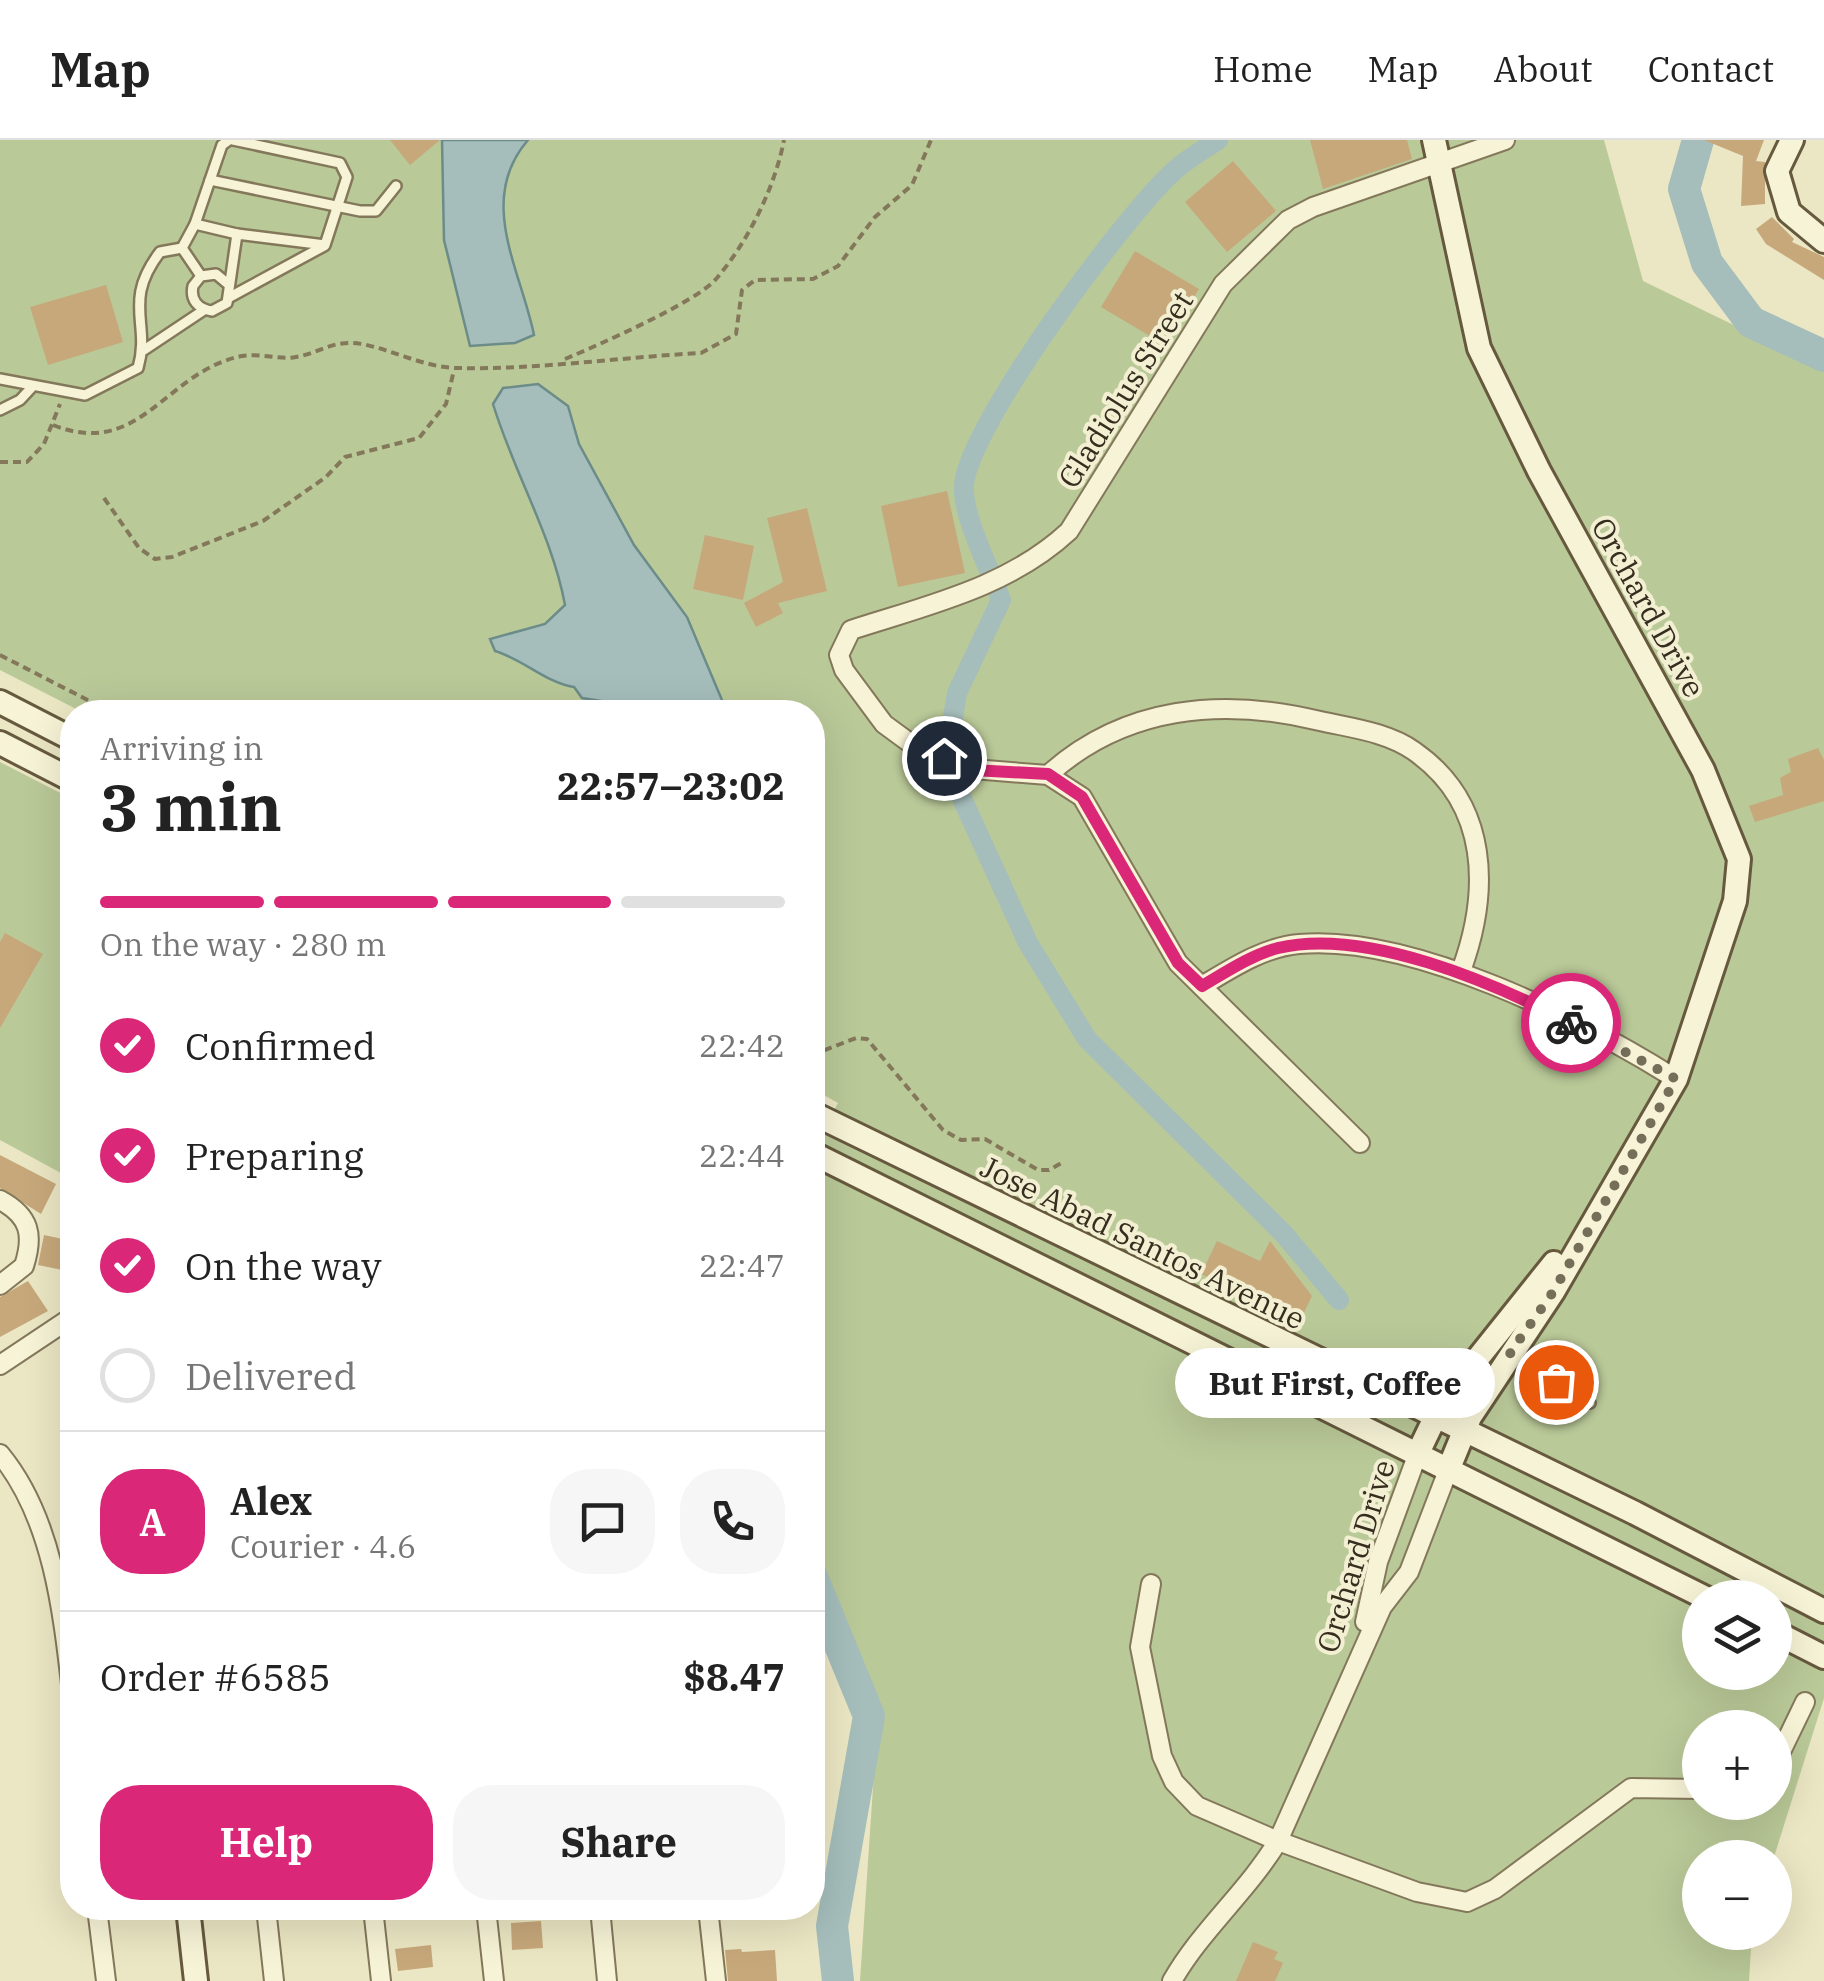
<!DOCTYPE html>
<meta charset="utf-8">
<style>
:root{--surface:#fff;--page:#f6f6f6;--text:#222;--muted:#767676;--line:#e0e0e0;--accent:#db2777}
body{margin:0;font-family:"IBM Plex Serif",serif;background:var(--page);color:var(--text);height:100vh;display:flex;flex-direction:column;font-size:38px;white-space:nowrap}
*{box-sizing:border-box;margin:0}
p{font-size:32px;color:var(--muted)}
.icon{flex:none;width:55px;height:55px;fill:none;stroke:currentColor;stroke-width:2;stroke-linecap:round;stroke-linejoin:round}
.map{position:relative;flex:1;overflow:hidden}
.side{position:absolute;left:60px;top:560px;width:765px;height:1220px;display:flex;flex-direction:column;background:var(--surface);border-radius:40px;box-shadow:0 10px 40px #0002}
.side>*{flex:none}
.fabs{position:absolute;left:1682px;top:1440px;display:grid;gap:20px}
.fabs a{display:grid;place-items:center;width:110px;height:110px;border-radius:50%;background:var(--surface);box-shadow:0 10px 40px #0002;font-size:50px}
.pin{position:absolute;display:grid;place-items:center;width:85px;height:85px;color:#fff;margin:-42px;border:5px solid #fff;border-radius:50%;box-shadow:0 2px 10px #0007}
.courier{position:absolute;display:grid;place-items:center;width:100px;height:100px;margin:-50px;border:8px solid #db2777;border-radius:50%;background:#fff;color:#222;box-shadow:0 2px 12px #0007}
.bubble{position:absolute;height:70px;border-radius:35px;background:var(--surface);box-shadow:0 10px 40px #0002;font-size:32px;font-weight:700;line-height:70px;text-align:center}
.overview em{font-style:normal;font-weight:700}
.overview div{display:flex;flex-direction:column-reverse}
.overview{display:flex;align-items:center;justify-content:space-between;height:170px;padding:0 40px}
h1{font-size:65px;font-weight:700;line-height:75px}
.bar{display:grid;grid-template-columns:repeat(4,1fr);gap:15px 10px;align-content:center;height:120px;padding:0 40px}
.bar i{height:12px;border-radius:8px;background:var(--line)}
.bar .on{background:var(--accent)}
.bar p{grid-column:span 4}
.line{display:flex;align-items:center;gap:25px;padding:0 40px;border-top:2px solid var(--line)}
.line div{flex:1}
.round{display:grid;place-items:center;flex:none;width:105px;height:105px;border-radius:40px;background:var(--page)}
ol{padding:0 40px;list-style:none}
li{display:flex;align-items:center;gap:30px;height:110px}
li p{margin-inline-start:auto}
li .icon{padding:10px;border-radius:50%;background:var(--accent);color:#fff;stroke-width:4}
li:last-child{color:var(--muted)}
li i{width:55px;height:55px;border:5px solid var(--line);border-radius:50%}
.primary-button{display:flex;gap:20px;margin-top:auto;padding:20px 40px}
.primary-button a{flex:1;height:115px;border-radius:40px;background:var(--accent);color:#fff;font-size:40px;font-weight:700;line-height:115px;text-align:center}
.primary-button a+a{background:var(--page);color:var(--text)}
header{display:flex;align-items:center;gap:60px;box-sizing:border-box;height:140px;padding:0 50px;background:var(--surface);border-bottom:2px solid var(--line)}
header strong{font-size:48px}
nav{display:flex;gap:55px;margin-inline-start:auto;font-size:35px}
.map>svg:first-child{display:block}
</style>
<header>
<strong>Map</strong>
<nav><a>Home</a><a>Map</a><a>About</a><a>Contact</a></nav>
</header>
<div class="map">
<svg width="1824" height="1841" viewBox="0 0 1824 1841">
<rect width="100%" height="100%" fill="#ebe6c3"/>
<g fill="#bac998" fill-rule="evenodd">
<path d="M0,0H1604L1643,141L1824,229V1558L1774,1717L1700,1718V1792L1752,1793L1749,1841H860L878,1573L812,1403L813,1010L838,963L813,949L812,572H82L0,530ZM1700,1458H1775V1532H1700ZM1700,1588H1775V1662H1700Z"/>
<path d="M0,622L72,659V1039L0,1000Z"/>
</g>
<g fill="#a5bebb" stroke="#6c8c89" stroke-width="2.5">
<path d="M442,0H528C476,60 521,130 534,195L515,203L470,206L444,100Z"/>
<path d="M538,244L568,266L579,304L634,405L687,477L727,572H608L601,561L582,558L574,547C546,543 523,519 495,511L490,499L545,484L565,465C552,395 514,333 493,264L503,248Z"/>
</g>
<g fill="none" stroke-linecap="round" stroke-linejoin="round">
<path stroke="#a5bebb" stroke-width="20" d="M1218,0C1203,10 1187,19 1174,31C1126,74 969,284 964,345C962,377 990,428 1001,460L957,553L950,595L953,639L1028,803L1087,899L1284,1094L1339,1160"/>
<g stroke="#a5bebb" stroke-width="32">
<path d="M1698,0L1684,49L1707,123L1751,182L1824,216"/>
<path d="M812,1437L869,1576L832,1786L838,1841"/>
</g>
</g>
<g fill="#c7a87b">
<path d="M390,0H440L410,25Z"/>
<path d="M1310,0H1407L1412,19L1323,49Z"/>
<path d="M1704,0H1764L1756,21L1765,22V64L1741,66L1743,16Z"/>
<path d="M1233,21L1276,71L1227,112L1185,62Z"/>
<path d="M1772,77L1794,99L1792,102L1824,117V140L1766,104L1756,89Z"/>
<path d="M1135,111L1199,149L1165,205L1101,167Z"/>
<path d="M106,145L123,202L48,225L30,167Z"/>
<path d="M947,351L965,433L898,447L881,366Z"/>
<path d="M807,368L827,451L778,463L783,473L756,487L744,463L783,442L767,378Z"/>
<path d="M705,395L754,406L743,460L693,449Z"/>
<path d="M1818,608L1824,620V661L1755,682L1749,666L1783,655L1780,638L1791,632L1788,619Z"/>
<path d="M5,793L43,814L0,888V802Z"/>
<path d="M0,1015L56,1044L41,1074L0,1048Z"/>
<path d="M44,1095L72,1101V1132L38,1125Z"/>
<path d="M1217,1101L1260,1121L1270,1101L1312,1156L1300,1181L1201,1134Z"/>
<path d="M28,1141L48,1171L0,1197V1157Z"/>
<path d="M541,1781L543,1808L512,1810L511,1783Z"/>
<path d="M1253,1802L1278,1812L1274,1819L1283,1823L1275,1841H1236Z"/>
<path d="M431,1805L433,1827L398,1831L395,1809Z"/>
<path d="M741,1809L742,1812L775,1810L777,1841H728L725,1810Z"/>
</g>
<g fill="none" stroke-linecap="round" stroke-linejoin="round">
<g stroke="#84785b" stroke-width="14">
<g id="lane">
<path d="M210,40L360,71H376L396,46"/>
<path d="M195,84L237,94"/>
<path d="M201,136L182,108L195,84L222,5L229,0"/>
<path d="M228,144L216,134L201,136L193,146C190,160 198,169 212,171L227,163L237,94L325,105L347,37L340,23L233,0"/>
<path d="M230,157L324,106"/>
<path d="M144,210L204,170"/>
<path d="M0,239L85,255L138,228C151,183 122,162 160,112L182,108"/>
<path d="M0,270L20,260L33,246"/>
<path d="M1512,1215L1590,1263"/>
</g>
</g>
<g stroke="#84785b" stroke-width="22">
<g id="street">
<path d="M1048,635C1124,566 1222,557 1320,581C1351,588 1387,592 1414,611C1490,664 1490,752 1461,831"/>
<path d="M1202,846C1232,828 1264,807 1299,804C1412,794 1582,880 1676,939"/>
<path d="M1360,1003L1178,823L1082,657L1048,635L973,629L914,606L884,584L844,530L839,515L851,490C928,465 1009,447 1069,391L1223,144L1288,80L1313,67L1505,0"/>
<path d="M0,1060C30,1076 34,1095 24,1126L0,1145"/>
<path d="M0,1225L72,1177"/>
<path d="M0,1314C53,1378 63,1473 72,1553"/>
<path d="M1151,1444L1140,1507L1162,1616L1174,1642L1197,1666L1278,1701L1417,1752L1467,1762L1495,1749L1631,1648L1700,1649"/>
<path d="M1365,1482L1378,1422L1418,1313"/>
<path d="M1775,1624L1805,1562"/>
<path d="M97,1768L106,1841"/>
<path d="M266,1768L274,1841"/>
<path d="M373,1768L381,1841"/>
<path d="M486,1768L494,1841"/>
<path d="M600,1768L607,1841"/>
<path d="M708,1768L716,1841"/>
<path d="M1172,1841C1201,1790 1247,1752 1278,1701L1382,1467L1409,1432L1449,1328"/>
</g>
</g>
<g stroke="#66593e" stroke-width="28">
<g id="secondary">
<path d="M1434,0L1479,208L1539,331L1703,630L1739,719L1735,761L1676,939L1553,1152L1470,1277L1449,1328"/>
<path d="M1792,0L1777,31L1789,72L1824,101"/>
<path d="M0,562L72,599"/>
<path d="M0,603L72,640"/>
<path d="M812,973L1635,1373L1824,1471"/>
<path d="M812,1013L1706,1458"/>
<path d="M1418,1313L1442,1263L1554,1123"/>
<path d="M1775,1492L1824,1517"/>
<path d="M188,1768L196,1841"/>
</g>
</g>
<g stroke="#84785b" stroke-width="4" stroke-dasharray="8 5" stroke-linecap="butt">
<path d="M565,219C596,206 697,162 716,139C748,102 775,47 784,0"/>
<path d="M53,285C141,320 165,231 242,216C260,213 279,220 296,217C320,213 333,199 362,204C393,210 426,228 458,228C535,230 623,217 701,213L736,194L742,150L755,140L813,139L838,126L875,77L912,45L931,0"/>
<path d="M0,322H27L44,304L60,264"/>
<path d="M104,358L139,408L155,419L172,417L263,381L326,337L345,317L419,298L446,264L454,230"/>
<path d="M0,515L111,572"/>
<path d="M812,915L856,898L867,899L943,990L961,1000L985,999L1038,1030H1049L1063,1022"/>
</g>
<use href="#lane" stroke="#f7f3d6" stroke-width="9"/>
<use href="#street" stroke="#f7f3d6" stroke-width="18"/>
<use href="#secondary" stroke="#f7f3d6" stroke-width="22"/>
</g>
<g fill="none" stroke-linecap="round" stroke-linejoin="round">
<path stroke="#756e58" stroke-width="10" stroke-dasharray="0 18" d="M1556,1242L1510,1213L1553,1152L1676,939L1571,883"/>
<path stroke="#db2777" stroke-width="12" d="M944,618L973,630L1048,634L1082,657L1178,823L1202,846C1226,832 1251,815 1278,808C1366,787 1494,843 1571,883"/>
</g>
<g text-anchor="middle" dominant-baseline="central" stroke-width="8" stroke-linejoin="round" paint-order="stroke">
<g font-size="30" fill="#352d1e" stroke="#f3efd2">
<text transform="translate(1125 249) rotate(-58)">Gladiolus Street</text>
<text transform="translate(1649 467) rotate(61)">Orchard Drive</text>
<text transform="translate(1143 1102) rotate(26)">Jose Abad Santos Avenue</text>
<text transform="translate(1355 1416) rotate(-73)">Orchard Drive</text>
</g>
</g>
</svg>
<div class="fabs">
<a><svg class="icon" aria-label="layers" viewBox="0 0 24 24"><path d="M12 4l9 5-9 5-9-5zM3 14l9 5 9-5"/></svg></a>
<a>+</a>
<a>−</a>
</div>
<div class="pin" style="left:1556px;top:1242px;background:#ea580c"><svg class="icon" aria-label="bag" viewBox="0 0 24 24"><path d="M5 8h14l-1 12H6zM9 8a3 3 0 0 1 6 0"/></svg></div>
<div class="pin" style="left:944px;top:618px;background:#1f2937"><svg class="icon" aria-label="home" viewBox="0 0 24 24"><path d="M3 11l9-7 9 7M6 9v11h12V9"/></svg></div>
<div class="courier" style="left:1571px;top:883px"><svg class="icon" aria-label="bike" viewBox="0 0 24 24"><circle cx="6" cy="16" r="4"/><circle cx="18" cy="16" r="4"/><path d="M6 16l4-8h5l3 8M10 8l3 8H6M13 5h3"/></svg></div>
<div class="bubble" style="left:1175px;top:1208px;width:320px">But First, Coffee</div>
<section class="side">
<div class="overview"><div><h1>3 min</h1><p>Arriving in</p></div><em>22:57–23:02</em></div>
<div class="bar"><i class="on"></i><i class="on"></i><i class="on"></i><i></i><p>On the way · 280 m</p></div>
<ol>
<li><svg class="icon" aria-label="check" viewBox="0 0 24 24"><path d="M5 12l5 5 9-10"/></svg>Confirmed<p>22:42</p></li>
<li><svg class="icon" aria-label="check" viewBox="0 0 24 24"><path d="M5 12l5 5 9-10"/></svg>Preparing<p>22:44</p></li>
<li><svg class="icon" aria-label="check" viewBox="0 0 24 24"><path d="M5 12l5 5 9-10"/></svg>On the way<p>22:47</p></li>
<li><i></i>Delivered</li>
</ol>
<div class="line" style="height:180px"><b class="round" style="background:var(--accent);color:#fff">A</b><div><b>Alex</b><p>Courier · 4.6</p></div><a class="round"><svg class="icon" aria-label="chat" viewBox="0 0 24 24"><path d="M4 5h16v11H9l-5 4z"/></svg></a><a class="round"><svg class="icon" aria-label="phone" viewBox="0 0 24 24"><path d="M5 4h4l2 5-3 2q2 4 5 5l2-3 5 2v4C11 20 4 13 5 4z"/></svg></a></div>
<div class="line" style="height:130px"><div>Order #6585</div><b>$8.47</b></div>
<div class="primary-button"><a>Help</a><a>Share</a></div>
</section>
</div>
